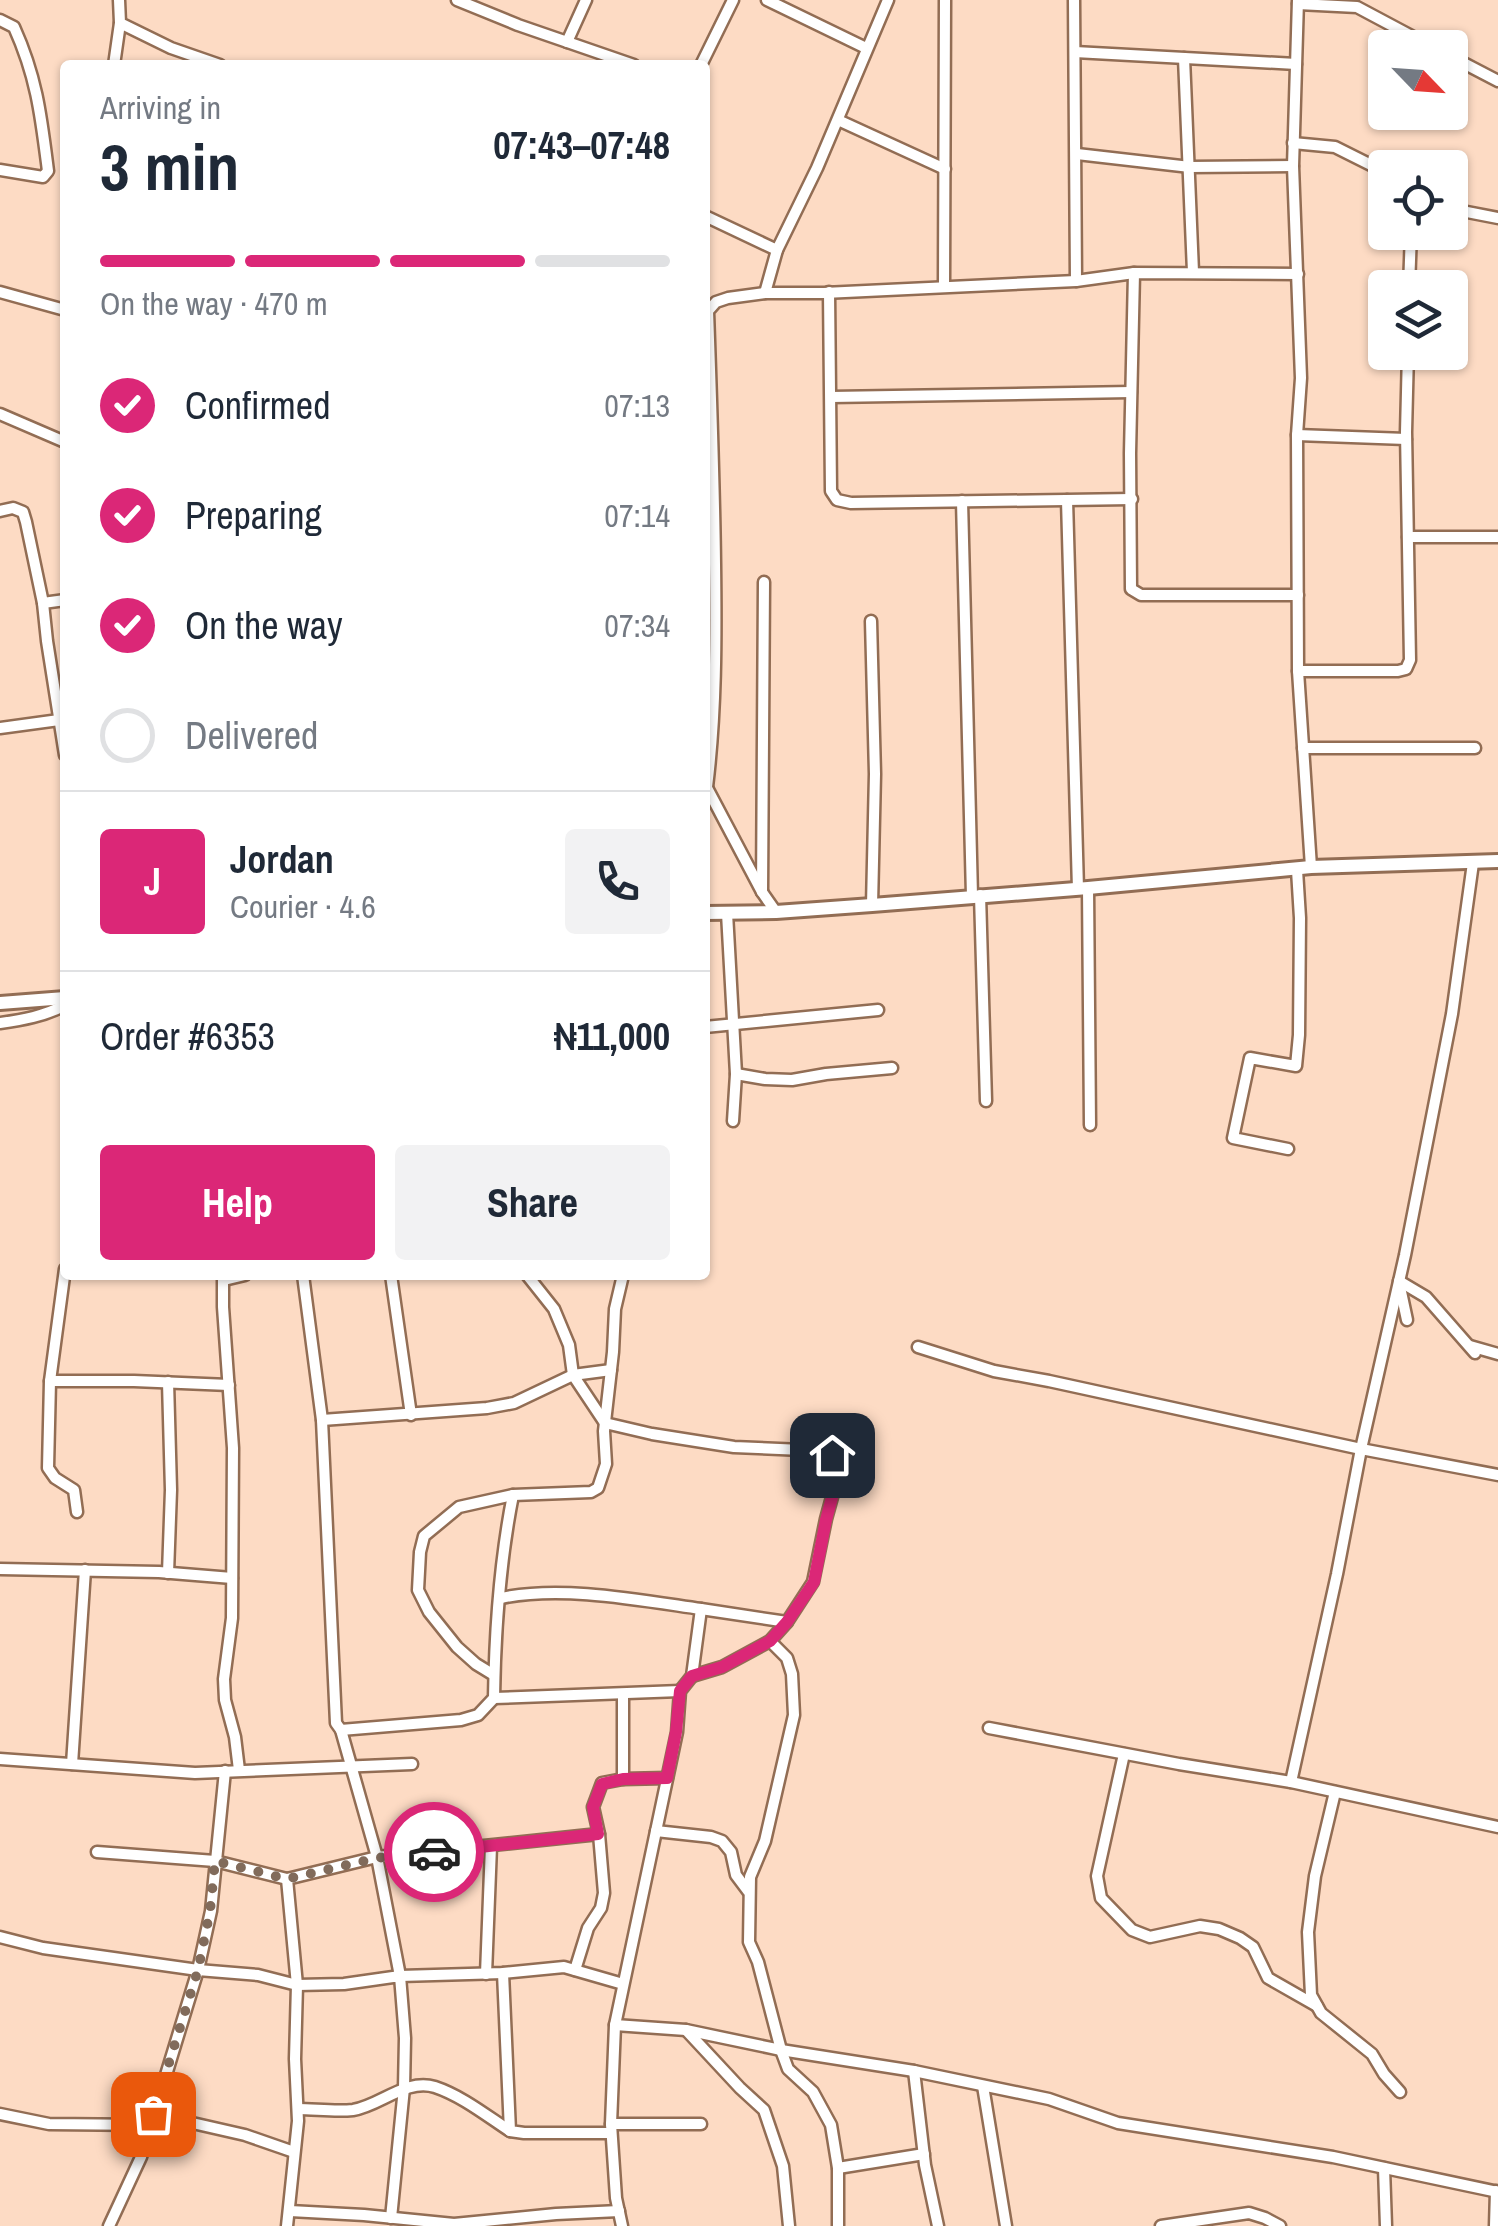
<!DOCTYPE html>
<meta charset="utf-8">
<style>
:root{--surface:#fff;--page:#f2f2f3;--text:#1f2937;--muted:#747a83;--line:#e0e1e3;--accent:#db2777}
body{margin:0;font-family:"Archivo Narrow",sans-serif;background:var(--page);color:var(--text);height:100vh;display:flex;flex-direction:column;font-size:38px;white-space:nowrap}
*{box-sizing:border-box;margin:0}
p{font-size:32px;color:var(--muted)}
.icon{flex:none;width:55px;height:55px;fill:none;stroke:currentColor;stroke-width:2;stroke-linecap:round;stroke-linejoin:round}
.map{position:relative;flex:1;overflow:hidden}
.side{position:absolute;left:60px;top:60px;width:650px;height:1220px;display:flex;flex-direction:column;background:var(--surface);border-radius:10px;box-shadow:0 2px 8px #0004}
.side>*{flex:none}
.needle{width:65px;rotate:115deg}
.fabs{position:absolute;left:1368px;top:30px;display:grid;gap:20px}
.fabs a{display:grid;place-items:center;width:100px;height:100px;border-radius:10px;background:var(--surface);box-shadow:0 2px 8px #0004;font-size:50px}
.pin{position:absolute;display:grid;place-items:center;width:85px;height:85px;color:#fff;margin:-42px;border-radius:20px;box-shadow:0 5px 15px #0006}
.courier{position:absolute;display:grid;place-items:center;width:100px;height:100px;margin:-50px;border:8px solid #db2777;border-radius:50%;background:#fff;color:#222;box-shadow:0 2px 12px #0007}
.summary em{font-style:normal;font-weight:800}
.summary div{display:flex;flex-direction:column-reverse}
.summary{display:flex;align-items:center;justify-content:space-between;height:170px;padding:0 40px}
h1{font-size:65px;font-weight:800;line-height:75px}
.bar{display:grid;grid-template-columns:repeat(4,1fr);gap:15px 10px;align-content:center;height:120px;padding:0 40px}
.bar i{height:12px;border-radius:8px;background:var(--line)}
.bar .current{background:var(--accent)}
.bar p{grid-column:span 4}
.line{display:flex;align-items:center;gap:25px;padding:0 40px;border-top:2px solid var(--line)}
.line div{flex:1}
.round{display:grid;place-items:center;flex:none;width:105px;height:105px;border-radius:10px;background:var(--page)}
ol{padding:0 40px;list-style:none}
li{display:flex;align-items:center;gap:30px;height:110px}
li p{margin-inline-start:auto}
li .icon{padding:10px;border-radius:50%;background:var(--accent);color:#fff;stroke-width:4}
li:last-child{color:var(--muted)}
li i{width:55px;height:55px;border:5px solid var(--line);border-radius:50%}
.action{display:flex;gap:20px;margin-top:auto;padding:20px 40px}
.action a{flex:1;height:115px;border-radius:10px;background:var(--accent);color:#fff;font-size:40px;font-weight:800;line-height:115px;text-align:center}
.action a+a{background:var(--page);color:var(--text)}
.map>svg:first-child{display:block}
</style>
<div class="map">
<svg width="1498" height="2226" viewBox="0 0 1498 2226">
<rect width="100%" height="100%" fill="#fddbc4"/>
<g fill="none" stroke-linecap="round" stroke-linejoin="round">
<g stroke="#926d54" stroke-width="15">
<g id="minor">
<path d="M119,0L120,23L171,48L220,65"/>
<path d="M457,0L518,25L634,65"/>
<path d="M767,0L866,48"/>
<path d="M1074,0L1076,281"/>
<path d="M1298,0L1293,166L1301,378L1297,435L1298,671L1311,867"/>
<path d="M1298,4L1357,7L1434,48"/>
<path d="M0,20L14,27C37,78 41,116 48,171L43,177L0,170"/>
<path d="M567,42L586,0"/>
<path d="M1075,52L1296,64"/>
<path d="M1450,56L1498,81"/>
<path d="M1184,58L1193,272"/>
<path d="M114,65L120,23"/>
<path d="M701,65L733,0"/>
<path d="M838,120L945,169"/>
<path d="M1293,143L1335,147L1385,172"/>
<path d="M1077,154L1190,167L1293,166"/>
<path d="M1450,205L1462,211L1498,218"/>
<path d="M705,216L777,250"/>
<path d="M1134,273L1130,453L1131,589L1141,595H1298"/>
<path d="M944,286L945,0"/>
<path d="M1409,288L1411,232"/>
<path d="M0,292L65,310"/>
<path d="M829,292L831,491L837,500L851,503L1132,499"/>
<path d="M765,293L777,250L817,168L888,0"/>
<path d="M831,397L1131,392"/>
<path d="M0,414L65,442"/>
<path d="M1297,435L1406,439"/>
<path d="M1067,500L1078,889"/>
<path d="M962,501L972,896"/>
<path d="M0,511L13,508L23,512L26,522L43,603L47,641L65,755"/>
<path d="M1408,537H1498"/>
<path d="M43,603L65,600"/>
<path d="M871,621L875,774L872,905"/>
<path d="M1298,671H1398L1406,669L1410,660L1406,432L1408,352"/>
<path d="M0,728L59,720"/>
<path d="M1303,748H1475"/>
<path d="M705,784L762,892L776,912"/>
<path d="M707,787C716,713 716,639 715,564C714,480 711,396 708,311L716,302L728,298L765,293H824L1076,281L1134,273L1298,274"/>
<path d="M1088,888L1090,1125"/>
<path d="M762,892L764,582"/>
<path d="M980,895L986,1101"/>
<path d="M727,913L736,1074L733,1121"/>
<path d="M0,1023C22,1020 45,1016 65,1005"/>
<path d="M705,1027L878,1010"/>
<path d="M736,1074L765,1079L792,1080L826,1074L892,1068"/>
<path d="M1288,1149L1233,1138L1250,1058L1296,1066L1299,1035L1300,918L1297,870"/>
<path d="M65,1269L50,1381L48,1468L55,1478L74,1490L77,1512"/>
<path d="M223,1275V1307L233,1448L232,1618L224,1679L225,1700L235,1737L239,1770"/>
<path d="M303,1275L322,1420L336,1723L341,1730L377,1857L400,1976L503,1973L564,1967L623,1984"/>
<path d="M391,1275L411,1415"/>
<path d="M527,1275L554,1309L569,1345L573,1375L605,1423L652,1434L734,1447L826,1451L836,1460L837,1479L826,1519L813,1582L787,1622L770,1641L722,1667L692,1676"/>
<path d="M224,1280L245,1275"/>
<path d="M1399,1281L1426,1297L1475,1353"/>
<path d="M1400,1287L1407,1320"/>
<path d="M1470,1346L1498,1354"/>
<path d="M918,1347L994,1371L1049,1381L1361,1449L1498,1475"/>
<path d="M50,1381H134L229,1385"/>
<path d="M168,1382L171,1490L168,1573"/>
<path d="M322,1420L487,1408L514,1403L573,1375L611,1370"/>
<path d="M0,1569L159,1572L232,1578"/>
<path d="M501,1598C561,1585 639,1600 701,1609L692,1676L680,1691L677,1732L615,2025L611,2124L616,2198L622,2226"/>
<path d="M701,1609L787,1622"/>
<path d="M770,1641L787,1658L792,1674L794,1715L765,1841L750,1877L749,1942L758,1962L781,2050L788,2069L813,2092L831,2125L838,2168V2226"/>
<path d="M494,1675L476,1664L457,1647L429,1612L418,1590L420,1552L424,1536L459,1507L513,1495L591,1492L598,1488L606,1464L604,1431L613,1352L615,1309L623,1275"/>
<path d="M494,1698L680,1691"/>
<path d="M989,1728L1179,1764L1291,1782L1498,1827"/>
<path d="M341,1730L461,1720L478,1715L494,1698C495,1631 500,1560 513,1495"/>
<path d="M1124,1754L1097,1876L1101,1898L1132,1930L1150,1937L1200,1926L1219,1929L1240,1938L1253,1947L1268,1978L1317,2006"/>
<path d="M0,1759L195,1773L412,1764"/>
<path d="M72,1764L85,1570"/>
<path d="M623,1779V1694"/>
<path d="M1291,1782L1337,1574L1361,1449L1405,1255L1452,1014L1473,863"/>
<path d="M1335,1792L1315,1876L1308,1932L1311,1995L1321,2013L1372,2054L1384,2074L1400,2092"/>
<path d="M656,1831L711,1837L722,1841L731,1852L736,1875L748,1891"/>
<path d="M97,1852L215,1861L287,1879L377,1857L599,1834"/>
<path d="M0,1937L43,1948L198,1970L258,1975L297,1985L344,1984L400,1976L405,2038L404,2088L391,2218"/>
<path d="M575,1970L588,1928L601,1908L604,1893L599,1834L593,1807L602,1783L623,1779L667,1778"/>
<path d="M503,1973L510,2131L524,2133H611"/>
<path d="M486,1974L491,1846"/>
<path d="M615,2025L686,2030L781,2050L914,2071L1049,2099L1118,2123L1333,2157L1498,2192"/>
<path d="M686,2030L740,2088L764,2110L783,2166L789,2226"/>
<path d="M914,2071L925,2165L938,2226"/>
<path d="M983,2086L1006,2226"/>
<path d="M298,2109C315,2109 335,2112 353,2110C380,2106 406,2078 435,2087C462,2096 487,2116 510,2131"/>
<path d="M0,2114L49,2124L150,2125"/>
<path d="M153,2114L245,2135L294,2152"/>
<path d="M611,2124H701"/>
<path d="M838,2168L924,2154"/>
<path d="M1384,2168L1386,2226"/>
<path d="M290,2211L364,2215L454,2224L556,2214L619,2211"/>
<path d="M109,2226L141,2157L198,1970L211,1911L225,1771"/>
<path d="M287,2226L298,2121L295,2059L297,1985L287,1879"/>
<path d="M1161,2226L1249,2213L1265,2218L1280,2226"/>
<path d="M1495,2226L1496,2191"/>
</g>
</g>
<g stroke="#926d54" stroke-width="18">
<g id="tertiary">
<path d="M705,913L776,912L872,905L1088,888L1311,867L1498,861"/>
<path d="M0,1003L65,998"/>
</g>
</g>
<use href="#minor" stroke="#fff" stroke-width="10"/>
<use href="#tertiary" stroke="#fff" stroke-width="12"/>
</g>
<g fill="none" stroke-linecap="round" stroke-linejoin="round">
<path stroke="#816b5b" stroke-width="10" stroke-dasharray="0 18" d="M153,2114L198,1970L210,1911L215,1861L287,1879L377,1858L434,1852"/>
<path stroke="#db2777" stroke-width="12" d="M434,1852L598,1834L593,1807L602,1784L623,1779L667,1778L676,1732L680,1691L692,1676L722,1667L770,1641L787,1622L814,1582L826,1520L837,1479L836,1460L832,1455"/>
</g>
</svg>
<div class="fabs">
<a><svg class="needle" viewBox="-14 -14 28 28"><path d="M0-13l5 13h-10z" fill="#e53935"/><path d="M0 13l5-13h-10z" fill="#747a83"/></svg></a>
<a><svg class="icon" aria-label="locate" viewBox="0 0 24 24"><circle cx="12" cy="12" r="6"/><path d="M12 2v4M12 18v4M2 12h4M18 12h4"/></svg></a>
<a><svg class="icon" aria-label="layers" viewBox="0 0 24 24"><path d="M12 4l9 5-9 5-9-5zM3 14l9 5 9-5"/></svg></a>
</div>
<div class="pin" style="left:153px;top:2114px;background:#ea580c"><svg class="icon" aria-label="bag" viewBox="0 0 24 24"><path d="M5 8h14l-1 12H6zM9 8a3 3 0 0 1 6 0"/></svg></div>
<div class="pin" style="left:832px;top:1455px;background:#1f2937"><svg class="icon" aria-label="home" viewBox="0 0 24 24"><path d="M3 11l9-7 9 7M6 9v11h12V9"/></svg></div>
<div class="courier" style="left:434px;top:1852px"><svg class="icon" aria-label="car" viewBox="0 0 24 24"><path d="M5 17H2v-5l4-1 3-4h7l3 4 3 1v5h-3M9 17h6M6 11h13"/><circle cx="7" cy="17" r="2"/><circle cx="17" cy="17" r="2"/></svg></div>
<section class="side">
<div class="summary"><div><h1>3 min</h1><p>Arriving in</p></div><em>07:43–07:48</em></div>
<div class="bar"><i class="current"></i><i class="current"></i><i class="current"></i><i></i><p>On the way · 470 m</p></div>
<ol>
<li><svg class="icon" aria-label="check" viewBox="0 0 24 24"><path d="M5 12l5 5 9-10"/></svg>Confirmed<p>07:13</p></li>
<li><svg class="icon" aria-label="check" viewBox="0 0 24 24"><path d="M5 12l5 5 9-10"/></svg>Preparing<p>07:14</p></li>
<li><svg class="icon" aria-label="check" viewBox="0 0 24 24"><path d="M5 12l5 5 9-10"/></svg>On the way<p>07:34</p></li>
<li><i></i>Delivered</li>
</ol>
<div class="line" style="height:180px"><b class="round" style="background:var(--accent);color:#fff">J</b><div><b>Jordan</b><p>Courier · 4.6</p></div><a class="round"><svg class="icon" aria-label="phone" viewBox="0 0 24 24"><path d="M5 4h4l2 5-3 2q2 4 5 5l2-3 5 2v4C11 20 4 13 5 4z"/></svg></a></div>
<div class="line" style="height:130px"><div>Order #6353</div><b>₦11,000</b></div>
<div class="action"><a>Help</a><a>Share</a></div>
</section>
</div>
